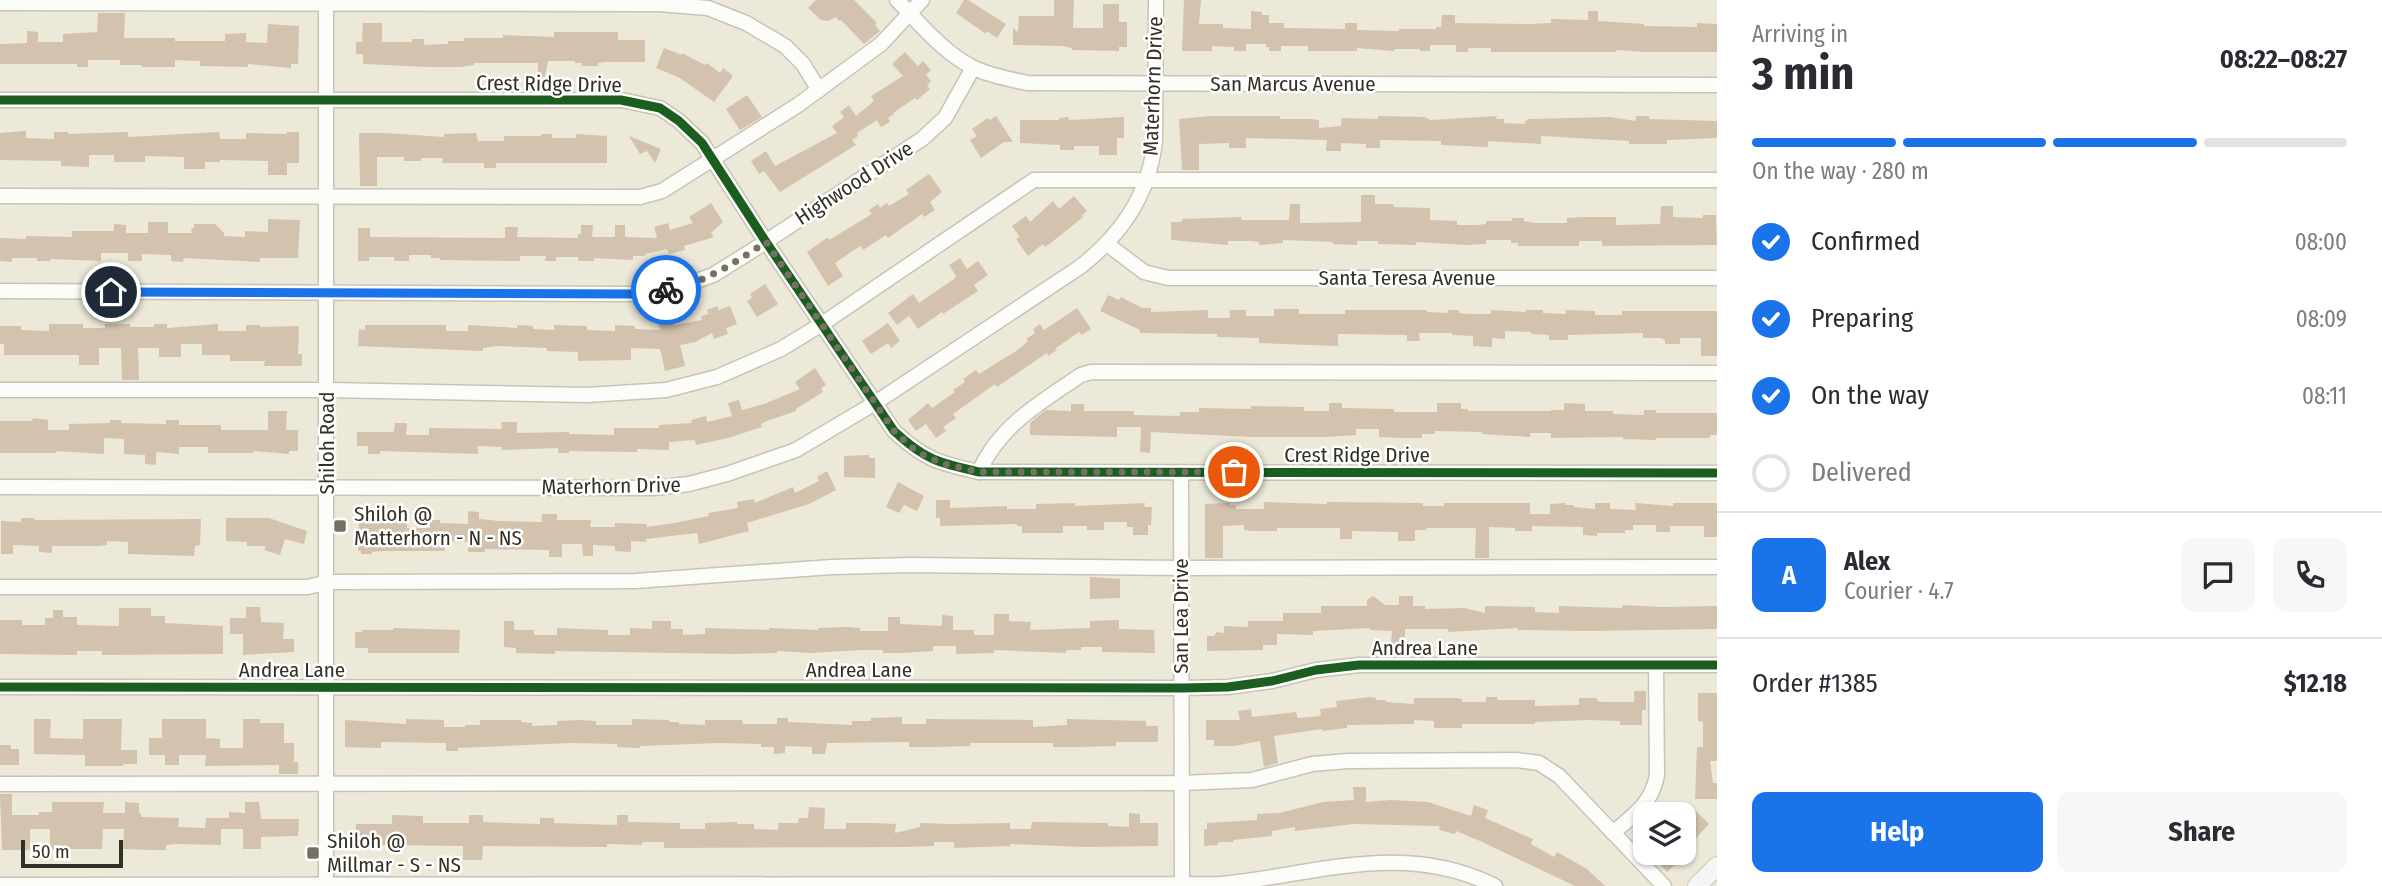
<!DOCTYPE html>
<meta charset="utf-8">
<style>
:root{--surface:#fff;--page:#f7f7f7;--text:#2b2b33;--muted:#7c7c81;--line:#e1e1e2;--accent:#1a73e8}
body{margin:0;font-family:"Fira Sans Condensed",sans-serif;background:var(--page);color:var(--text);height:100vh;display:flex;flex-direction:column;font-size:26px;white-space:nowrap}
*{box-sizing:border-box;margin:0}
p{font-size:23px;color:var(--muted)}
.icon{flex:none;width:38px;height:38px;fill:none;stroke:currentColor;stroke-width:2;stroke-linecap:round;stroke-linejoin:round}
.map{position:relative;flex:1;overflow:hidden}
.drawer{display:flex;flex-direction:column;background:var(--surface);width:665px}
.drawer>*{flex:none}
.fabs{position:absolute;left:1633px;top:802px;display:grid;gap:14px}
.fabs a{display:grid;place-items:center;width:63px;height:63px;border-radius:14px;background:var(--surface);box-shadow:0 2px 5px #0004;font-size:35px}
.scale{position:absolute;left:21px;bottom:18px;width:102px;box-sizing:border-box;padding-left:7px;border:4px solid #333024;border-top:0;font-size:19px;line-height:24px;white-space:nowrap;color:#333024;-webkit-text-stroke:5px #fff;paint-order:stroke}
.pin{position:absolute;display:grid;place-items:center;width:60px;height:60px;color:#fff;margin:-30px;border:4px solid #fff;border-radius:50%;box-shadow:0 2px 7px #0007}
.courier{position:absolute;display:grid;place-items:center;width:70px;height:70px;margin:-35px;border:5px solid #1a73e8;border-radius:50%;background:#fff;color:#222;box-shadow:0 2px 9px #0007}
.headline em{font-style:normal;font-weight:700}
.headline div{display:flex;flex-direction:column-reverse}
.headline{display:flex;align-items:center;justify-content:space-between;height:119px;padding:0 35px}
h1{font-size:46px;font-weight:700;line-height:52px}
.bar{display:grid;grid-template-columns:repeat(4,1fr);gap:10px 7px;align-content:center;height:84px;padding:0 35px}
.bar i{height:9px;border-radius:5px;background:var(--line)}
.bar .active{background:var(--accent)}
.bar p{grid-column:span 4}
.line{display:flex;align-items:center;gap:18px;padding:0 35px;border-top:2px solid var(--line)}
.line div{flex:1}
.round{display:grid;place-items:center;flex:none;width:74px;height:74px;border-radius:14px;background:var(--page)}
ol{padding:0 35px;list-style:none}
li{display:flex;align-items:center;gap:21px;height:77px}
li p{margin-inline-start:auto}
li .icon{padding:7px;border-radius:50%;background:var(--accent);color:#fff;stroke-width:4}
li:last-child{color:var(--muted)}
li i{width:38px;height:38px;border:4px solid var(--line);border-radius:50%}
.cta{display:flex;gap:14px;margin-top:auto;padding:14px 35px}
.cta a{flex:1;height:80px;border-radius:14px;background:var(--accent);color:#fff;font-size:28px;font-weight:700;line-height:80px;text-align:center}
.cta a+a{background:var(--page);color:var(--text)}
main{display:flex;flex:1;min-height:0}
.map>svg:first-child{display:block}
</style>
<main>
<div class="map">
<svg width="1717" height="886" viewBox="0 0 1717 886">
<rect width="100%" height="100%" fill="#ede9d8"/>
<g fill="#d3c2ad">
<path d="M816,0H854L877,23L875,25L880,31L864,44L841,20L839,21L836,17L828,21L821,20L808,8Z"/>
<path d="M964,0H968L1006,24L997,38L987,31L986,34L956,13Z"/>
<path d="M1054,0H1074L1073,28H1103V4H1119V22H1127V47H1119V51L1072,50V48L1063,46L1013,45V28L1018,32L1019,16H1054Z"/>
<path d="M1184,0H1201L1199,24H1223V28L1251,29V11L1262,12V15H1269V23H1284V28L1345,29V23H1357V30L1399,31V29H1436V27H1441L1442,15H1455V23L1530,24L1551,23V19L1588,20V11H1598V21L1644,24V26L1697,27V23L1717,24V52H1646L1616,50V52H1491V48H1468V52H1456V45H1430V51H1420V49H1394V51L1357,48V51H1308V46H1281V51H1269V47H1266V44H1246V51H1234V47L1212,46V51H1182Z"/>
<path d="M98,13H125L124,38H175V41H225V34L246,33V42L267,43L268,24L299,26L298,64H291V68L248,64V67L200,66V61L175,60V67H142V65H120V60H88V67H77V64H0V44L27,43V31L38,32V42H63V34L97,32Z"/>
<path d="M363,23H382V42H412V39H424V45L448,44V41H464V38H503V35L554,37V32H618V40H645V62H606L598,63V66H582V63H575V61H548L543,86L538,85V63H474V65L461,67H429L363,64V54H356V42H362Z"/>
<path d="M664,48L682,55V53L705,65L707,63L720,73L723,68L733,76L714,102L680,78L656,68Z"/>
<path d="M905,52L918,66L923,61L931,70L926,75L931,81L927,86L930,89L917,100L915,98L893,113L894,114L888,118L890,122L881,127L877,120L857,133L858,136L852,140L856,145L780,192L764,171L759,174L751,161L766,151L775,166L837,133L832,126L844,117L840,112L849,105L856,116L874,101L871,96L903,76L892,64Z"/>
<path d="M747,95L762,117L740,130L726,109Z"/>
<path d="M996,116L1013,142H1004L981,158L970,140L977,136L972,129L988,118L990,120Z"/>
<path d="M1211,116H1280V119H1310L1319,120V128L1341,126L1342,118L1378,119V116L1425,117L1430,120L1497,116L1496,119H1504V123L1525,124V121L1529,119L1609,117L1636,121V116H1649V119L1717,121V138L1667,140V144H1629V141L1541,136V144L1488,141V147L1441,145V141L1380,140V148H1366V144L1341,143V151H1326L1327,140L1246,138V148H1229V143L1199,144V170H1182L1179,119Z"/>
<path d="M1068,117L1069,120L1124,117V138H1117V155H1099V146H1074V150H1060V145L1020,143V120H1059V118Z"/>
<path d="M26,131V138L54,139V132H68V134L128,132V137L219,132L220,139H246V133L287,134V132H299V163H287V175H268V161L220,160V162H205V169H184V157L145,156V162H114V155H89V167L61,166V161L0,160V133Z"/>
<path d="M359,133H385L444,137V134L476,133L478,141H504V136H541V134H552V138H576V134L607,136V163H496V168H484V163H442L443,158H421V161H404V157H377V186H360Z"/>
<path d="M629,136L661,149L655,163L647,151L640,154Z"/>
<path d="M929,174L942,192L930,202L935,210L924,217L922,214L888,238L886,235L863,250L860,246L835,263L843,276L828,286L807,252L828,237L829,240L872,214L869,210L878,204L880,208L887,203L889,206L909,194L906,190Z"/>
<path d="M1361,195H1375V204H1393L1394,207L1430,208V220L1457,221V225H1477L1486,224V221H1512V218H1524V221L1535,223H1567V218L1584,217H1616V225L1660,224L1661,206H1673V217L1703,218V215H1716L1717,245L1602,246V241H1579V246H1518V243H1511V240H1486V244L1466,245L1416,242V245L1378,244V241H1357V245L1333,244V242L1283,240V243L1259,245V242L1251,241H1228V245L1171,240V222H1182V219L1241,217V220H1289L1290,204H1300V223L1361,222Z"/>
<path d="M1074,196L1087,211L1082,215L1083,217L1052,242L1045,247L1043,244L1028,256L1016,239L1020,237L1012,226L1026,216L1030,222L1053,201L1059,209Z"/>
<path d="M711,203L723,222L711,233L714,237L684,246L685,250L669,254L667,249L645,254V256H633V260L594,258V261H578V257H556V261H545L546,256H520V261L440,260V258H431V255H409V261H394V257H369V261H358V228H370V237L505,238V227H518L517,237L578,238V234H581V225H593L592,237H615V225H625V237L657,238L654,227L668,223L670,230L693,223L689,217Z"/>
<path d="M268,219L300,220L298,258H260V262L184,258L183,262L171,261V255L142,254V261H128V253H101V261L50,259V261H37V258H12V262L0,261V238L26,239V236L72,237V231H114V224L126,225V233H148V222H168V233H192L191,228H194V224H215L224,233V236L245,237V231L268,232Z"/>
<path d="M960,258L967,269L978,261L988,275L974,285L978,291L943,314L942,312L918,329L909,316L897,325L888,313L913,294L919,303L954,279L956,276L949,265Z"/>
<path d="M765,284L778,304L757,317L747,301L752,298L750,294Z"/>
<path d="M1108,295L1119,300L1121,297L1142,308H1151V312L1208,310V318H1230V310H1246V316H1274V309H1299V314H1345V310H1427V312L1448,313V310H1459V313L1469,314H1491V310L1526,312V310H1543V313L1566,314V310L1595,311V315H1622V311H1717V356H1701V338H1680V344H1665V340L1661,338H1643V333L1568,335V340H1549V335L1531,334V332L1505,331V339L1492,338V347L1473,346V336L1452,335V333H1419L1420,341H1407V335L1338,334V346L1259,343V338L1217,337V334L1140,333V330L1100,311Z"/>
<path d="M717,306L719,310L730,306L737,324L726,328L728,334L714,339L712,333L695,342L680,345L685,366L665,371L660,349L631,348V360L578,361V352L547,351V348L498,346L483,348V351L358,346L359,329L365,330V325H446V331H468V325L517,328V325L533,326V329L554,330V325L587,326V330L615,331V325L635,326V329L660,330L658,323L673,320L674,325L702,320L701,316L708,314L707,310Z"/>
<path d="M1077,308L1091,329L1082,335L1079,332L1056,348L1057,350L1048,356L1047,353L997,387L995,384L953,414L956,418L943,427L946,431L936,438L926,424L916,431L908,420L928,403L932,408L955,392L953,390L965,382L963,379L976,370L979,374L1019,349L1028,341L1026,339L1035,333L1033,329L1040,324L1044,330Z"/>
<path d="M888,323L900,341L891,348L888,343L871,354L862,341Z"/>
<path d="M49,324H83V328H105V324H130V327H154V324H167V328L218,324V331H246V325H260V327L299,326L298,354H302V366H264L265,361H230V355H202V344H181V357H159V348H138L139,380H122L121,348H99V365H79V355H4V344H0V326H21V330L49,331Z"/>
<path d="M815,368L826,385L821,388L823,392L796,409V411L767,421L761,424L762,427L728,438L696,445L695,440L669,442V450L637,449V452L569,451V453H558V448L502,450V447L478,446V454L380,451V454H368V446H357V432H394L395,423H407L406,435H429V428L502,429L501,422H517V433L569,432V434L614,435V428H659V425L692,423L691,420L706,416L707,422L732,416L728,403L739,400L742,410L764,404L800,389L795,382Z"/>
<path d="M1329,403H1342V408L1394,409V412H1437V403H1461V409H1468V411H1551V410H1564V403L1585,404V411H1613V414L1644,415V410H1656V413H1717V435H1710V438H1656V440L1623,439V437L1551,438V433H1530V437L1482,434V432L1435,431V434H1422V438H1403L1379,437V429H1356V435L1327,437H1251L1151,432L1150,453L1140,452L1141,427H1117V437L1030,435V423L1042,413L1046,410L1071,411V404H1084V411H1134V415L1180,416V412H1199V408L1251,409V406L1304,407V411H1329Z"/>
<path d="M268,411H287L286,430H298V451H289V454L254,451V453H208V447H179V454L156,452V465L145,464V455L124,454V439L104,438V454L56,451V453H0V421H32L33,418L48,420V430H69V424L110,423V420H121V423L166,424V420H179V425H221V430H268Z"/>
<path d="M869,455V458H875V478L844,477V456Z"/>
<path d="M827,471L836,490L809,504L747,523L749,531L699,544L697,533L646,539V542L631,541V552L615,551V546L593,545V556H583L582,544H562V557H549V550L485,549V552H468V542L445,541V551H383L372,552V554H361V551H358L359,519L407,520V528H430V520H440V523L468,524V511L479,512V519L500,521L542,522V514H557V520H591L590,527H615V523L647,524V527L674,523L709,516L708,513L738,508L737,502L754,499L755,503L793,487L795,493L819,481L817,477Z"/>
<path d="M898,482L924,496L917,511L904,505L899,513L886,507Z"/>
<path d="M936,500H950V508L1007,506V509H1036V504L1075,503V506L1145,503L1144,507H1152L1151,525H1148V535H1133V527H1127V522H1104V530H1087V526H1063V533H1022V526H1017V524L940,526V518H936Z"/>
<path d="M1264,502L1327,504V502L1423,503V506H1444V503H1530V514H1550V504L1565,503V505H1574V507L1595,509V503H1610V509L1636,510L1635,503L1673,506V503H1717V537H1704V526H1670V532H1656V525H1633V530H1625V533H1597V536L1583,535V527L1532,526V531H1515V528L1489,527V558H1475L1476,528H1426V530H1415V541H1398V532L1352,531V539H1340V528H1277V531H1251L1244,530V525L1223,526V558H1205V504L1230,503V505H1236V509H1264Z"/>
<path d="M21,518H34V520L201,519L200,545L195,546L194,556L128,554V542L107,541V545L98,546H52V553L39,552V546L13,545V554H1V521L21,522Z"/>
<path d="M226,518H269L307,531L304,544L285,539L280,555L264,550L266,546H247V542L226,541Z"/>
<path d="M1090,577L1120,579V598L1090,599Z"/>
<path d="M1373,596L1385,605H1399V596H1413V606H1425V609L1464,608L1485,613V606L1535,607V612L1559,613V606L1622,608L1623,605L1662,607L1717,606V629L1587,631L1518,630V628L1448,632V629H1405V644H1391L1392,631L1370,630V628L1313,631V635L1277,634V645H1263V650L1207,651V636H1214L1217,632L1224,633V626L1248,627V621H1283V613H1321V606H1367V600Z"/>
<path d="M246,607H260L261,622L284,623L283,639H294V652L243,655V634H230V618H246Z"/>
<path d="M119,608H151V616H165V623L223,626V654L102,655V651H77V655L0,654V620H22V625H45V618H53V610H63V617H77V625L119,626Z"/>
<path d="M994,614H1009V621L1031,622L1030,630L1090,628V621L1119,620V629L1154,630L1155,653L1102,652V647H1081V650H1066V653L994,650V653L956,654V646H933V651L900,653H883V650H860L811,653L777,651V653L735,654L555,651V654L516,653V648L504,647V621H514V630H534V635H557V628L608,630V635H630V628L652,629V621H671V629H683V635L705,634V628L769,630V628L818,630V628L847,627L860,628V631H888V617H900V624L942,626V615L953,616V630H974V635H994Z"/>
<path d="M393,628L460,630L459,653H368V648H355V632H362V630H393Z"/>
<path d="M1634,691H1646V710H1642V725H1620V721L1589,720L1535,722V724H1462V728H1434V721L1414,720V724L1347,725V728L1322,731V729L1274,736L1278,763L1264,767L1260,741L1234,746H1214V740H1206V720H1240L1238,711L1251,709L1252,717L1296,712L1298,718L1321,716L1320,709L1337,707L1336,701L1370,697L1376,698V700H1386V702L1414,704V698H1455L1462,699V702H1486V697H1497V700H1535V706L1579,705V698H1597V701L1603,702H1634Z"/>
<path d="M1698,693H1717V761H1710L1713,783H1717V799H1695L1697,747H1703V722L1698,721Z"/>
<path d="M902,717V724H926V719L1033,720V727L1067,725V719L1146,721V726H1158V742H1116V746L1077,747H1053V743H970V746L933,747H909V742L827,743L825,754H812V747L785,746V753L774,754V747H761V744L719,743L640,746V748L617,747V744L571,743L458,748V751H446V743L381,742V748L345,747V720L406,724V719L444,720V727H465V725H480V720H521V722L532,723V726L557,725V721L580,720L596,721V725H632V719L669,720V722H679V724L705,725V720H742L743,724H777V718H788V722L852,725V721H871V718Z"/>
<path d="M34,719H51L50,738L83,739V719H122L121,750H137V764H123V766H85V755L34,754Z"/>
<path d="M162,719H206V738L220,739V748H243V719H260V723H284V743H294V762H298V774H279V765L205,766L206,755H179V765H165V755H149V738H162Z"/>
<path d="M0,745H11V749H19V765H0Z"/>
<path d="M1353,787H1366V802L1391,800L1428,802L1471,816L1474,805L1488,810L1485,818L1533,839L1531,844L1554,857L1557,852L1587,869L1605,886H1575L1480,841L1456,831L1455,834L1439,830L1440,826L1354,824L1295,831V827L1272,831V836L1233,840L1234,842H1218V845L1204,846V829H1207V823L1257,820V814L1279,813L1323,802L1354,800Z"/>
<path d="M0,794H12V815H39V812H52V802H104L103,813H125V802L139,803V813H141V817L179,818L178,827L205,828L206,818H229V812L245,813V802H259L261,819H299L298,836L261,837V849H243V829H221V845L177,844L166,845V850H151L123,849L124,829H103L102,849H50V829H30V850H2Z"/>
<path d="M809,807L825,808L824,829H846V823H874L896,824L895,833L920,827V823L950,824L1010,823V829H1031L1032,822L1108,823V826L1129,827V813L1140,814V823H1158V846L1085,847L1010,844V846L954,848V842H934V846L904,847L664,848V842H642V845L607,844V847L483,846L482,860H463V846L385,845L356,849V824H392V815L423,816V823H469V815H483V822L540,824V818H554V823L617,825V815H628V822L680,823V829H705V823L737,822V824H754V829L778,830V823H798L799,818H808Z"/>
<path d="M1695,810L1709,824L1684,851V822L1695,833Z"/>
<path d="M1648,852H1682L1676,858L1678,862L1667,872Z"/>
</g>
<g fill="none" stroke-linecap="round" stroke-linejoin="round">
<g stroke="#c7c4b7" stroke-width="17">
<g id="minor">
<path d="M897,0C920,24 945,54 974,68C991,76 1009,79 1027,83L1717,85"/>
<path d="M0,3L659,4L708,8L746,23L785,46L803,64L819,90"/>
<path d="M0,100H621L660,108L679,121L702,143L766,242L894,431C925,460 939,463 979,472L1717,473"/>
<path d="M0,196L640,197L662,191L798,105L881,44L922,0"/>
<path d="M1107,244L1144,272L1168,278H1717"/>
<path d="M0,291L633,294L677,288L713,275L750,252L922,139L945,118L973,68"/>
<path d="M0,390H327L587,395L666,390L717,377L781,349L822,324L1034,180H1717"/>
<path d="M979,472C999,426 1041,402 1081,375L1091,372L1717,373"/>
<path d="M1181,472L1182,886"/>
<path d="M0,487L654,488L689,484L727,474L796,450L875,403L1080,267C1122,234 1148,196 1155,142L1156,0"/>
<path d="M0,587H308L328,582L635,581L832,567L911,565L1181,568L1717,567"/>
<path d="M0,687L1182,688L1228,687L1272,681L1316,670L1359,665H1717"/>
<path d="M0,784L1182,783L1252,780L1312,764L1348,761L1516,760L1539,763L1559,776L1664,886"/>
<path d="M1613,833C1633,815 1652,804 1657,775L1656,665"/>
<path d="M0,885L1220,884C1315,875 1403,840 1495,886"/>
<path d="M326,886V0"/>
</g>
</g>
<g stroke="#c8c6bd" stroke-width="20">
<path id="major" d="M1697,886L1717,866"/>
</g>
<use href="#minor" stroke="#fcfcf9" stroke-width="14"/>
<use href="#major" stroke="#f5f5f5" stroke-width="18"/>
<g stroke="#fff" stroke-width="13">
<g id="cycleway">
<path d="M0,100H621L660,108L679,121L702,143L766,242L894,431C925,460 939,463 979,472L1717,473"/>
<path d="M0,687L1182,688L1228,687L1272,681L1316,670L1359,665H1717"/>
</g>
</g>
<use href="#cycleway" stroke="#1b5e20" stroke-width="9"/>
</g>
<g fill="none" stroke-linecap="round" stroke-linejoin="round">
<path stroke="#747163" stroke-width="7" stroke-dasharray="0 12.6" d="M666,290C703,284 736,262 766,242L894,431L917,452L944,464L979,472H1234"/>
<path stroke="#1a73e8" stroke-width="9" d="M111,292L633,294L666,290"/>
</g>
<g fill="#747163" stroke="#fff" stroke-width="2.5">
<rect x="333" y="519" width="14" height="14" rx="3.5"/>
<rect x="306" y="846" width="14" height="14" rx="3.5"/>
</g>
<g text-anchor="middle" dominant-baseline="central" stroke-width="5" stroke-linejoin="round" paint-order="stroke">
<g font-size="21" fill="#333024" stroke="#fff">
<text transform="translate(549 84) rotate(1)">Crest Ridge Drive</text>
<text x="1293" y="84">San Marcus Avenue</text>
<text transform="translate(1153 86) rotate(-88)">Materhorn Drive</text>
<text transform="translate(854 183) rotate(-33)">Highwood Drive</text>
<text x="1407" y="278">Santa Teresa Avenue</text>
<text transform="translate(327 443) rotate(-90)">Shiloh Road</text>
<text x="1357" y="455">Crest Ridge Drive</text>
<text transform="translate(611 486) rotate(-1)">Materhorn Drive</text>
<text transform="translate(1181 616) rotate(-90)">San Lea Drive</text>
<text x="1425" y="648">Andrea Lane</text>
<text x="292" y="670">Andrea Lane</text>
<text x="859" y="670">Andrea Lane</text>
</g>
<g font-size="21" fill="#333024" stroke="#fff" text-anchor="start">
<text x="354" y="514">Shiloh @<tspan x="354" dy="24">Matterhorn - N - NS</tspan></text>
<text x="327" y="841">Shiloh @<tspan x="327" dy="24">Millmar - S - NS</tspan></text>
</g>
</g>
</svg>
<div class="fabs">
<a><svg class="icon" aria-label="layers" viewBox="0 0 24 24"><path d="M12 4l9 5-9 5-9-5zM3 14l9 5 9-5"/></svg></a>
</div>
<div class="scale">50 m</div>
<div class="pin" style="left:1234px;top:472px;background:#ea580c"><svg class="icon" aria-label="bag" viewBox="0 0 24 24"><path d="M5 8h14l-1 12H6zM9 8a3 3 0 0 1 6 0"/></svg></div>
<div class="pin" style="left:111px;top:292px;background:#1f2937"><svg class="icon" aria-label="home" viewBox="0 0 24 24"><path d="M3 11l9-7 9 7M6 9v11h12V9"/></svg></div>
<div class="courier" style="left:666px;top:290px"><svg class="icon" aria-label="bike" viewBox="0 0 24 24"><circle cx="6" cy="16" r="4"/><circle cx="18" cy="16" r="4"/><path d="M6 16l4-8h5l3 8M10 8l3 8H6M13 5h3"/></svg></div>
</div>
<section class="drawer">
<div class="headline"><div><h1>3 min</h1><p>Arriving in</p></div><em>08:22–08:27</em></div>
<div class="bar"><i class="active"></i><i class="active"></i><i class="active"></i><i></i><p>On the way · 280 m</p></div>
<ol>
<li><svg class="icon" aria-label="check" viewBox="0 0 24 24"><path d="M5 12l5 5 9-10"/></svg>Confirmed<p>08:00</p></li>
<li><svg class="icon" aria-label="check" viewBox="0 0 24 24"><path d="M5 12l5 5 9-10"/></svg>Preparing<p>08:09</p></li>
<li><svg class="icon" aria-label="check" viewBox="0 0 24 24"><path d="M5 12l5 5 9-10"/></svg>On the way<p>08:11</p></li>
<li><i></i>Delivered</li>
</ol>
<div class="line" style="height:126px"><b class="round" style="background:var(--accent);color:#fff">A</b><div><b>Alex</b><p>Courier · 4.7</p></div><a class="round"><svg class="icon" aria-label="chat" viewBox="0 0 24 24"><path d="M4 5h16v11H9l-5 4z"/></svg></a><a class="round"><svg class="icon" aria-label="phone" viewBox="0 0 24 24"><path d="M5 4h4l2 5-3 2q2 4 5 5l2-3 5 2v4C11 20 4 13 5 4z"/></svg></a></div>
<div class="line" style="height:91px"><div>Order #1385</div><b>$12.18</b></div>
<div class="cta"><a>Help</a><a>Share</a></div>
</section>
</main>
